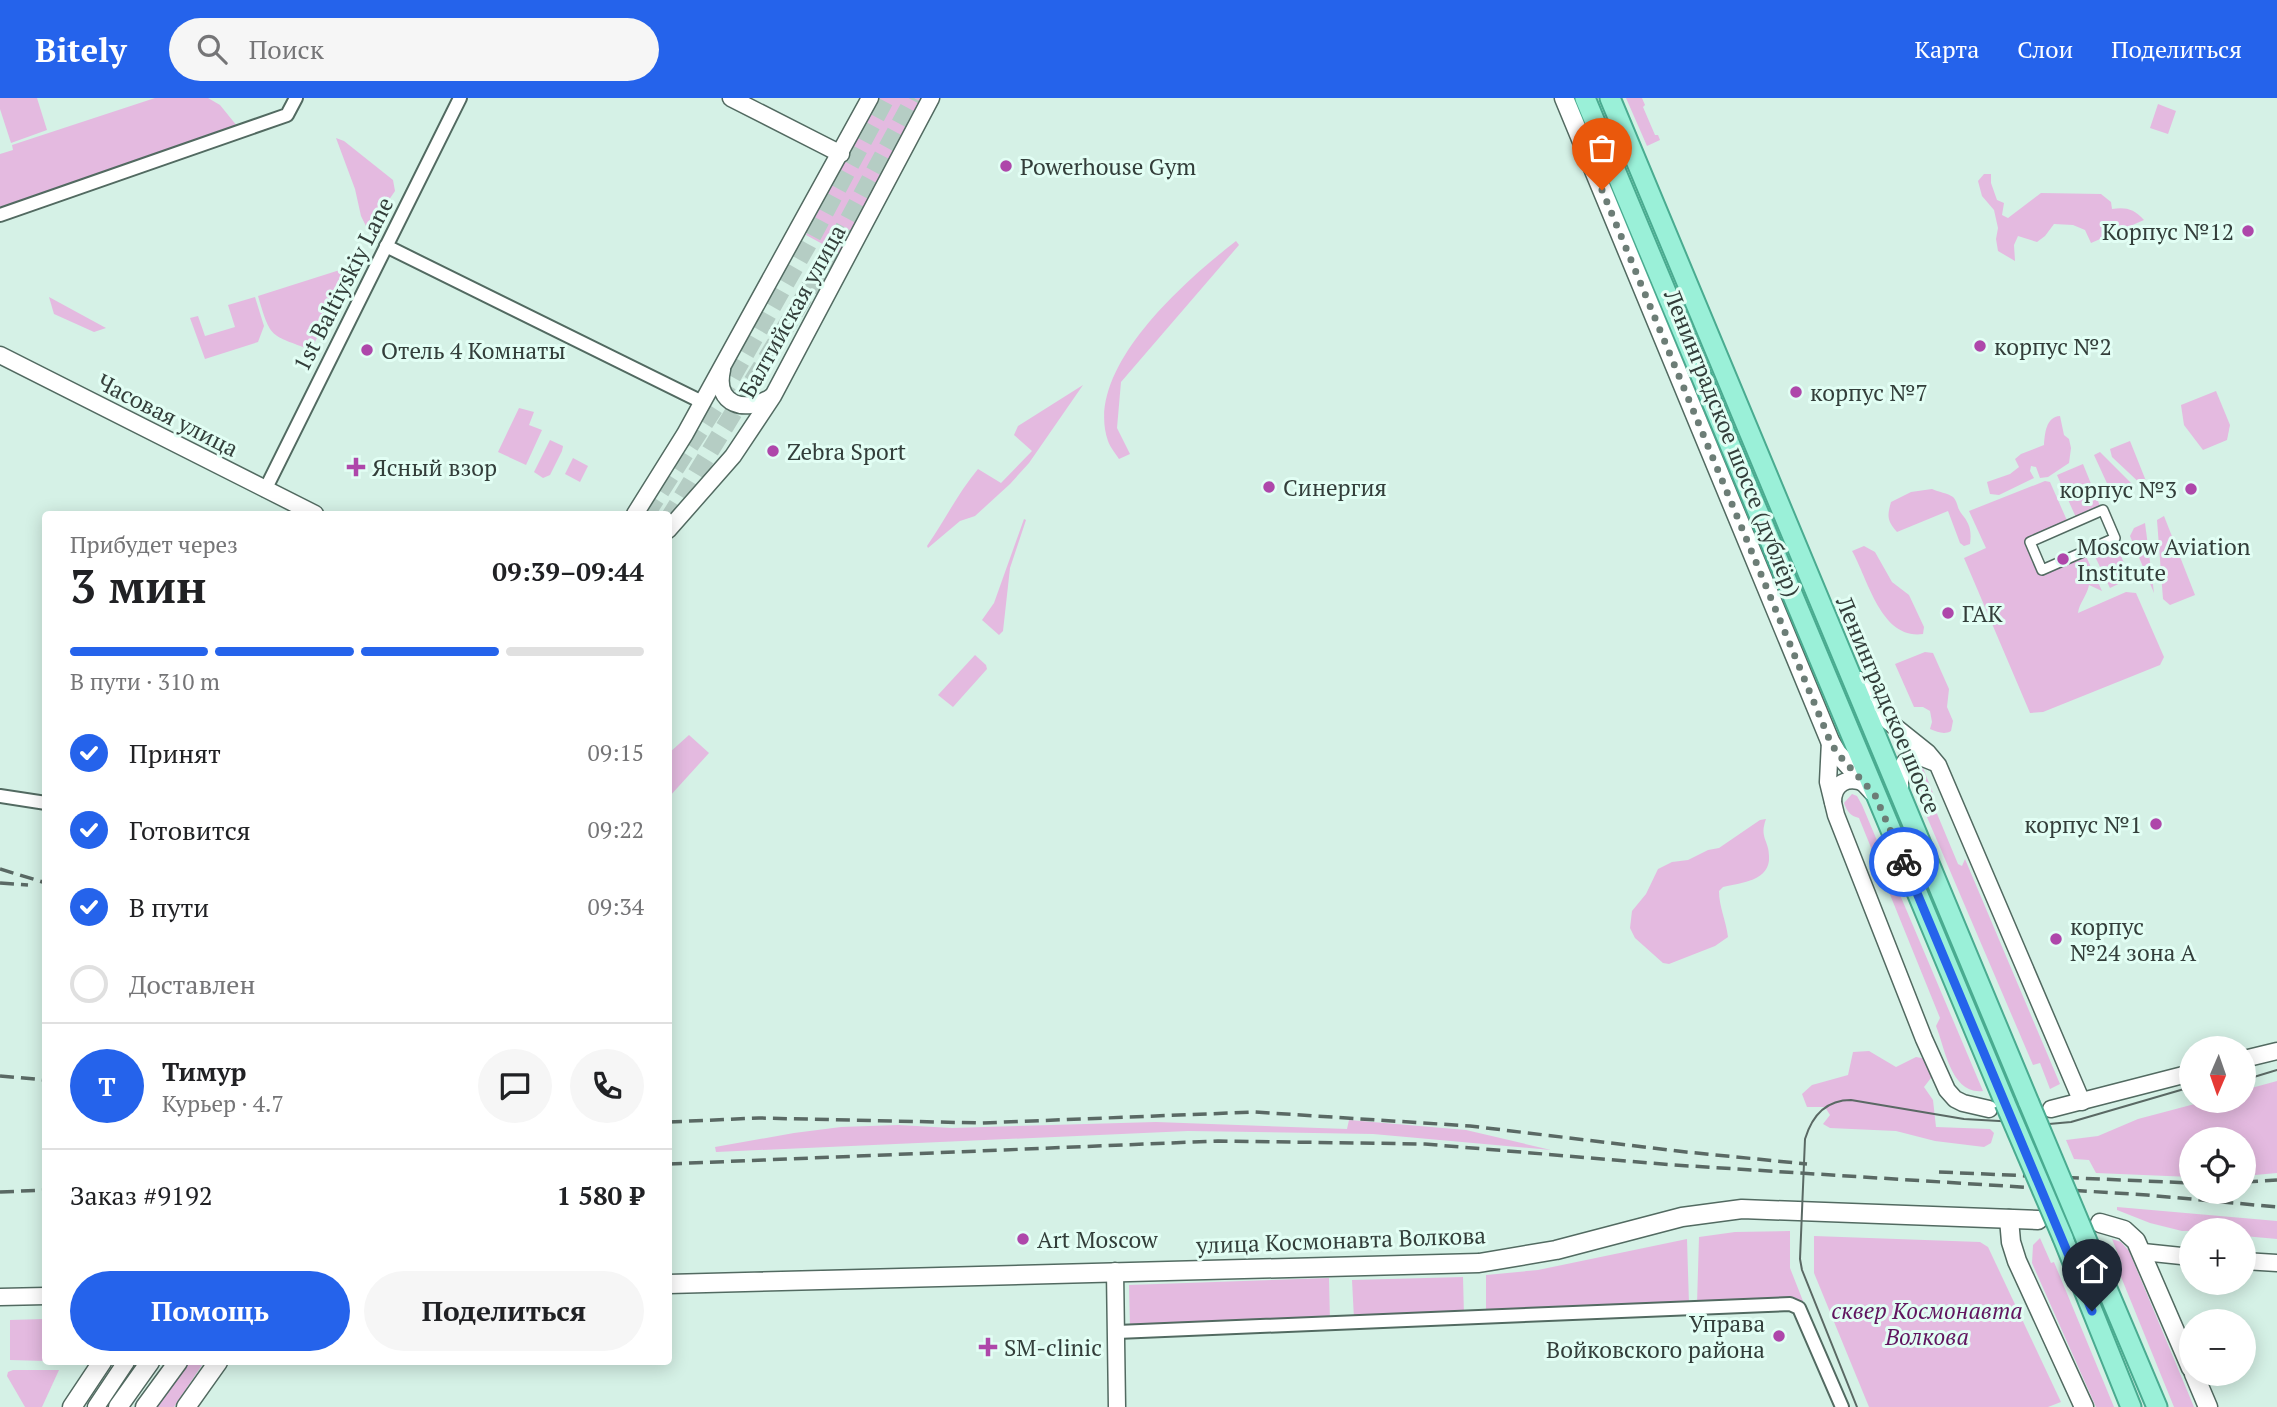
<!DOCTYPE html>
<html lang="ru">
<meta charset="utf-8">
<style>
:root{--surface:#fff;--page:#f6f6f6;--text:#202124;--muted:#757577;--line:#e0e0e0;--accent:#2563eb}
body{margin:0;font-family:"PT Serif",serif;background:var(--page);color:var(--text);height:100vh;display:flex;flex-direction:column;font-size:26px;white-space:nowrap}
*{box-sizing:border-box;margin:0}
p{font-size:23px;color:var(--muted)}
.icon{flex:none;width:38px;height:38px;fill:none;stroke:currentColor;stroke-width:2;stroke-linecap:round;stroke-linejoin:round}
.map{position:relative;flex:1;overflow:hidden}
.panel{position:absolute;left:42px;top:413px;width:630px;height:854px;display:flex;flex-direction:column;background:var(--surface);border-radius:7px;box-shadow:0 4px 18px #0003}
.panel>*{flex:none}
.needle{width:46px;rotate:182deg}
.fabs{position:absolute;left:2179px;top:938px;display:grid;gap:14px}
.fabs a{display:grid;place-items:center;width:77px;height:77px;border-radius:50%;background:var(--surface);box-shadow:0 4px 18px #0003;font-size:35px}
.pin{position:absolute;display:grid;place-items:center;width:60px;height:60px;color:#fff;margin:-72px -30px;border-radius:50% 50% 50% 0;rotate:-45deg;box-shadow:0 0 7px #0007}
.pin .icon{rotate:45deg}
.courier{position:absolute;display:grid;place-items:center;width:70px;height:70px;margin:-35px;border:5px solid #2563eb;border-radius:50%;background:#fff;color:#222;box-shadow:0 2px 9px #0007}
.head em{font-style:normal;font-weight:600}
.head div{display:flex;flex-direction:column-reverse}
.head{display:flex;align-items:center;justify-content:space-between;height:119px;padding:0 28px}
h1{font-size:46px;font-weight:600;line-height:52px}
.bar{display:grid;grid-template-columns:repeat(4,1fr);gap:10px 7px;align-content:center;height:84px;padding:0 28px}
.bar i{height:9px;border-radius:5px;background:var(--line)}
.bar .active{background:var(--accent)}
.bar p{grid-column:span 4}
.line{display:flex;align-items:center;gap:18px;padding:0 28px;border-top:2px solid var(--line)}
.line div{flex:1}
.round{display:grid;place-items:center;flex:none;width:74px;height:74px;border-radius:37px;background:var(--page)}
ol{padding:0 28px;list-style:none}
li{display:flex;align-items:center;gap:21px;height:77px}
li p{margin-inline-start:auto}
li .icon{padding:7px;border-radius:50%;background:var(--accent);color:#fff;stroke-width:4}
li:last-child{color:var(--muted)}
li i{width:38px;height:38px;border:4px solid var(--line);border-radius:50%}
.action{display:flex;gap:14px;margin-top:auto;padding:14px 28px}
.action a{flex:1;height:80px;border-radius:42px;background:var(--accent);color:#fff;font-size:28px;font-weight:600;line-height:80px;text-align:center}
.action a+a{background:var(--page);color:var(--text)}
header{display:flex;align-items:center;gap:42px;box-sizing:border-box;height:98px;padding:0 35px;background:var(--accent);color:#fff}
header strong{font-size:33px}
nav{display:flex;gap:38px;margin-inline-start:auto;font-size:24px}
.search{width:490px;height:63px;background:var(--page);display:flex;align-items:center;gap:18px;box-sizing:border-box;padding:0 24px;border-radius:38px;color:var(--muted);font-size:26px}
.map>svg:first-child{display:block}
</style>
<header>
<strong>Bitely</strong>
<div class="search"><svg class="icon" aria-label="search" viewBox="0 0 24 24"><circle cx="10" cy="10" r="6"/><path d="M15 15l6 6"/></svg>Поиск</div>
<nav><a>Карта</a><a>Слои</a><a>Поделиться</a></nav>
</header>
<div class="map">
<svg width="2277" height="1309" viewBox="0 0 2277 1309">
<rect width="100%" height="100%" fill="#d5f1e6"/>
<g fill="#e4bae0">
<path d="M0,0H37L47,32L11,45L0,11Z"/>
<path d="M155,0H208L220,7L237,28L0,109V56L13,52L12,47Z"/>
<path d="M877,0H927L899,53L839,155L806,137Z"/>
<path d="M1626,0H1642L1645,7L1643,9L1655,37H1658L1660,42L1647,48Z"/>
<path d="M2158,6L2176,13L2168,36L2150,30Z"/>
<path d="M336,40L344,43L393,82L395,93L371,128H366L361,118L355,91Z"/>
<path d="M1984,76H1991V85L1997,102L2004,105L2002,117L2008,120L2041,95L2101,96L2111,104L2112,111C2126,109 2134,111 2144,122L2091,145L2085,132L2073,127L2054,126L2045,138L2037,144L2018,138L2014,147L2015,163L1998,153L1996,141L1998,130L1994,112L1982,98L1978,83Z"/>
<path d="M1236,143L1239,147L1121,284L1117,330L1130,356L1119,361C1116,356 1110,349 1108,343C1083,271 1186,182 1236,143Z"/>
<path d="M346,170L348,177L311,252C270,236 271,242 258,198Z"/>
<path d="M49,199L106,230L94,234L54,216Z"/>
<path d="M255,199L264,228L258,244L205,261L190,220L198,218L205,238L235,229L228,207Z"/>
<path d="M1083,287L1029,365L1010,386L975,418L960,423L928,450L927,448C945,422 958,395 978,371L1001,385L1032,353L1014,337L1018,328Z"/>
<path d="M2216,293L2230,327L2227,342L2203,352L2184,327L2181,307Z"/>
<path d="M519,310L534,314L529,327L542,332L526,367L498,354Z"/>
<path d="M2060,318L2064,337L2069,341L2071,350L2069,365L2048,379L2040,380L2036,369L2031,368L2030,373L2034,380L1999,397L1990,396L1987,384L2010,376L2019,369L2015,361L2021,356L2044,347C2045,335 2046,319 2060,318Z"/>
<path d="M550,342L563,348L562,353L550,377L543,380L534,374Z"/>
<path d="M2130,343L2148,388L2144,389L2112,359L2110,351Z"/>
<path d="M2100,354L2134,388V393L2130,395L2111,394L2094,357Z"/>
<path d="M573,360L588,368L580,384L565,376Z"/>
<path d="M2083,366L2102,413L2078,424L2057,377Z"/>
<path d="M2045,383L2050,384L2069,427L2031,444L2042,471L2084,454L2102,493L2089,487C2087,498 2079,505 2078,515L2126,494L2136,495L2164,559L2160,567L2043,614L2030,615L1964,460L1986,450L1969,413Z"/>
<path d="M1932,391C1938,394 1948,395 1953,399C1958,404 1957,410 1961,415C1969,425 1972,431 1970,446L1964,448L1960,445L1948,413L1897,434C1887,423 1887,418 1891,404L1911,394Z"/>
<path d="M2164,418L2195,497L2170,507L2163,501L2157,422Z"/>
<path d="M1024,421L1026,422L1010,470L1003,533L999,537L982,522L994,505Z"/>
<path d="M2145,425L2154,495L2130,438L2134,430Z"/>
<path d="M2113,441L2131,480L2110,490L2091,450Z"/>
<path d="M1864,448L1875,454L1892,484L1909,497L1924,529L1923,536C1881,542 1868,481 1852,453Z"/>
<path d="M1925,554L1933,555L1949,591L1947,609L1953,623L1951,633C1944,637 1938,634 1930,631L1932,624L1930,613L1923,609H1914L1895,566Z"/>
<path d="M975,557L986,567L987,571L953,609L938,597Z"/>
<path d="M689,637L709,655L669,699V655Z"/>
<path d="M1917,667L1923,670L1933,695L1924,713L1909,677L1910,671Z"/>
<path d="M1852,696L1857,698L1862,707L1983,993C1951,997 1945,950 1936,928L1940,920L1859,720C1850,718 1847,713 1844,705Z"/>
<path d="M1933,706L1958,766L1962,768L1965,761L2060,986L2050,991L2040,965L2033,967L1927,719Z"/>
<path d="M1766,721C1759,740 1769,742 1769,758C1771,783 1740,785 1723,789L1719,793C1719,809 1726,822 1728,839L1715,848L1669,866L1663,865L1635,840L1630,830L1632,813L1646,796L1658,771L1672,764L1688,762L1708,752L1719,750L1760,722Z"/>
<path d="M1869,953L1896,969L1916,959L1927,961L1934,976L1924,989L1933,1002L1936,1029L1990,1031L1994,1035L1991,1045L1984,1049L1935,1043L1896,1033L1830,1030L1823,1026L1830,1017L1825,1009H1807L1802,996L1812,987L1848,977L1853,954Z"/>
<path d="M2277,983V1075L2244,1078V1041H2191V1079L2096,1075L2089,1062L2074,1061L2066,1042L2098,1038L2138,1021L2206,1003H2244V992Z"/>
<path d="M1349,1022L1466,1032L1551,1052L1373,1036L1188,1033L716,1054L715,1049L794,1035L841,1029L898,1027L952,1030L1156,1024L1347,1031Z"/>
<path d="M2117,1109L2277,1123V1141L2244,1138V1132L2182,1133L2150,1125L2117,1112Z"/>
<path d="M1790,1133V1170L1803,1203L1697,1206L1699,1139L1735,1134Z"/>
<path d="M1814,1138L1980,1144L1988,1149L2061,1304L2048,1309H1869L1814,1175Z"/>
<path d="M2040,1140L2051,1165L2054,1164L2114,1309H2096L2032,1165L2033,1147Z"/>
<path d="M1687,1141L1689,1206L1486,1216V1177L1538,1172Z"/>
<path d="M2112,1141L2121,1144L2129,1153L2194,1309H2174L2117,1169L2122,1166Z"/>
<path d="M1463,1179L1464,1218L1354,1221L1352,1182Z"/>
<path d="M1329,1180L1330,1224L1130,1230L1129,1187Z"/>
<path d="M45,1221V1263L10,1262V1222Z"/>
<path d="M190,1264H204L174,1309H157Z"/>
<path d="M13,1272H59L42,1309H25L7,1278L8,1274Z"/>
</g>
<g fill="none" stroke-linecap="round" stroke-linejoin="round">
<g stroke="#b5cdc4" stroke-width="18" stroke-dasharray="18 9" stroke-linecap="butt">
<path d="M646,416L715,309L808,146L886,0"/>
<path d="M668,422L829,158L914,0"/>
</g>
<g stroke="#526a61" stroke-width="12">
<path id="pedestrian" d="M2103,412L2115,440L2042,472L2030,444Z"/>
</g>
<g stroke="#526a61" stroke-width="16">
<g id="minor">
<path d="M0,117L287,17L296,0"/>
<path d="M386,148L702,304"/>
<path d="M265,392L460,0"/>
<path d="M0,698L46,705"/>
<path d="M1117,1234L1790,1206L1799,1210L1842,1309"/>
</g>
</g>
<g stroke="#526a61" stroke-width="19">
<g id="tertiary">
<path d="M731,0L841,56"/>
<path d="M0,257L315,416"/>
<path d="M722,272C714,307 746,316 771,299"/>
<path d="M635,416L685,336L870,0"/>
<path d="M668,432L733,358L773,298L931,0"/>
<path d="M1859,582L1888,623L1928,655L1938,667L2082,1004"/>
<path d="M1830,643L1828,684L1836,717L1924,941L1947,992L1955,1001L1963,1005L1989,1011"/>
<path d="M1900,693V673L1905,664L1918,658L1933,664"/>
<path d="M1833,704C1833,685 1848,678 1864,685"/>
<path d="M2244,961L2277,953"/>
<path d="M2051,1011L2191,975"/>
<path d="M2143,1154L2191,1159"/>
<path d="M2244,1163L2277,1165"/>
<path d="M1115,1173L1117,1309"/>
<path d="M0,1199L46,1198"/>
<path d="M96,1309L126,1264"/>
</g>
</g>
<g stroke="#526a61" stroke-width="21">
<g id="secondary">
<path d="M1564,0L1830,643L1837,655L1873,694"/>
<path d="M2009,1121L2011,1144L2017,1163L2084,1309"/>
<path d="M2100,1125L2124,1132L2136,1143L2191,1270"/>
<path d="M668,1186L1479,1165L1556,1152L1682,1119L1742,1111L2038,1122"/>
<path d="M2194,1276L2208,1309"/>
<path d="M72,1309L102,1264"/>
<path d="M118,1309L150,1264"/>
<path d="M145,1309L178,1264"/>
<path d="M186,1309L218,1264"/>
</g>
</g>
<g stroke="#4aab90" stroke-width="23">
<g id="primary">
<path d="M1585,0L2005,1005"/>
<path d="M1610,0L2029,1005"/>
<path d="M2063,1140L2131,1309"/>
<path d="M2086,1141L2157,1309"/>
</g>
</g>
<use href="#pedestrian" stroke="#fff" stroke-width="9"/>
<use href="#minor" stroke="#fff" stroke-width="12"/>
<use href="#tertiary" stroke="#fff" stroke-width="16"/>
<use href="#secondary" stroke="#fff" stroke-width="18"/>
<use href="#primary" stroke="#9af0d8" stroke-width="19"/>
<g stroke="#5a6964" stroke-width="2">
<path d="M2244,982L2277,972"/>
<path d="M1857,1309L1802,1172L1800,1161L1805,1041C1812,1018 1826,1002 1851,1002L1964,1021L2049,1026L2071,1024L2191,989"/>
</g>
<g stroke="#5a6964" stroke-width="3.5" stroke-dasharray="14 7" stroke-linecap="butt">
<path d="M0,771L46,785"/>
<path d="M0,785L28,787"/>
<path d="M0,978L46,982"/>
<path d="M668,1024L759,1020L982,1025L1254,1014L1470,1028L1686,1054L1807,1066"/>
<path d="M668,1066L1218,1043L1425,1046L1674,1067L2147,1097L2277,1109"/>
<path d="M1939,1074L2191,1085"/>
<path d="M2244,1084L2277,1082"/>
<path d="M0,1094L46,1092"/>
</g>
<g stroke="#4aab90" stroke-width="23" stroke-linecap="butt">
<g id="primary-bridge">
<path d="M2005,1005L2063,1140"/>
<path d="M2029,1005L2086,1141"/>
</g>
</g>
<use href="#primary-bridge" stroke="#9af0d8" stroke-width="19"/>
</g>
<g fill="none" stroke-linecap="round" stroke-linejoin="round">
<path stroke="#6c7d76" stroke-width="7" stroke-dasharray="0 12.6" d="M1602,92L1830,643L1837,655L1875,697L1904,764"/>
<path stroke="#2563eb" stroke-width="9" d="M1904,764L2092,1213"/>
</g>
<g fill="#ae47aa" stroke="#e2fef4" stroke-width="2.5">
<circle cx="1006" cy="68" r="7"/>
<circle cx="2248" cy="133" r="7"/>
<circle cx="1980" cy="248" r="7"/>
<circle cx="367" cy="252" r="7"/>
<circle cx="1796" cy="294" r="7"/>
<circle cx="773" cy="353" r="7"/>
<path d="M352.5 358.5h7v7h7v7h-7v7h-7v-7h-7v-7h7z"/>
<circle cx="1269" cy="389" r="7"/>
<circle cx="2191" cy="391" r="7"/>
<circle cx="2063" cy="461" r="7"/>
<circle cx="1948" cy="515" r="7"/>
<circle cx="2156" cy="726" r="7"/>
<circle cx="2056" cy="841" r="7"/>
<circle cx="1023" cy="1141" r="7"/>
<circle cx="1779" cy="1238" r="7"/>
<path d="M984.5 1238.5h7v7h7v7h-7v7h-7v-7h-7v-7h7z"/>
</g>
<g text-anchor="middle" dominant-baseline="central" stroke-width="6" stroke-linejoin="round" paint-order="stroke">
<g font-size="23" fill="#333e3a" stroke="#e2fef4" text-anchor="start">
<text x="1020" y="68">Powerhouse Gym</text>
<text x="2234" y="133" text-anchor="end">Корпус №12</text>
<text x="1994" y="248">корпус №2</text>
<text x="381" y="252">Отель 4 Комнаты</text>
<text x="1810" y="294">корпус №7</text>
<text x="787" y="353">Zebra Sport</text>
<text x="372" y="369">Ясный взор</text>
<text x="1283" y="389">Синергия</text>
<text x="2177" y="391" text-anchor="end">корпус №3</text>
<text x="2077" y="448">Moscow Aviation<tspan x="2077" dy="26">Institute</tspan></text>
<text x="1962" y="515">ГАК</text>
<text x="2142" y="726" text-anchor="end">корпус №1</text>
<text x="2070" y="828">корпус<tspan x="2070" dy="26">№24 зона А</tspan></text>
<text x="1037" y="1141">Art Moscow</text>
<text x="1765" y="1225" text-anchor="end">Управа<tspan x="1765" dy="26">Войковского района</tspan></text>
<text x="1004" y="1249">SM-clinic</text>
</g>
<g font-size="23" fill="#333e3a" stroke="#e2fef4">
<text transform="translate(343 186) rotate(-63)">1st Baltiyskiy Lane</text>
<text transform="translate(792 213) rotate(-61)">Балтийская улица</text>
<text transform="translate(168 317) rotate(27)">Часовая улица</text>
<text transform="translate(1733 345) rotate(68)">Ленинградское шоссе (дублёр)</text>
<text transform="translate(1889 607) rotate(67)">Ленинградское шоссе</text>
<text transform="translate(1341 1142) rotate(-2)">улица Космонавта Волкова</text>
</g>
<g font-size="23" font-style="italic" fill="#61155f" stroke="#e2fef4">
<text x="1927" y="1212">сквер Космонавта<tspan x="1927" dy="26">Волкова</tspan></text>
</g>
</g>
</svg>
<div class="fabs">
<a><svg class="needle" viewBox="-14 -14 28 28"><path d="M0-13l5 13h-10z" fill="#e53935"/><path d="M0 13l5-13h-10z" fill="#757577"/></svg></a>
<a><svg class="icon" aria-label="locate" viewBox="0 0 24 24"><circle cx="12" cy="12" r="6"/><path d="M12 2v4M12 18v4M2 12h4M18 12h4"/></svg></a>
<a>+</a>
<a>−</a>
</div>
<div class="pin" style="left:1602px;top:92px;background:#ea580c"><svg class="icon" aria-label="bag" viewBox="0 0 24 24"><path d="M5 8h14l-1 12H6zM9 8a3 3 0 0 1 6 0"/></svg></div>
<div class="pin" style="left:2092px;top:1213px;background:#1f2937"><svg class="icon" aria-label="home" viewBox="0 0 24 24"><path d="M3 11l9-7 9 7M6 9v11h12V9"/></svg></div>
<div class="courier" style="left:1904px;top:764px"><svg class="icon" aria-label="bike" viewBox="0 0 24 24"><circle cx="6" cy="16" r="4"/><circle cx="18" cy="16" r="4"/><path d="M6 16l4-8h5l3 8M10 8l3 8H6M13 5h3"/></svg></div>
<section class="panel">
<div class="head"><div><h1>3 мин</h1><p>Прибудет через</p></div><em>09:39–09:44</em></div>
<div class="bar"><i class="active"></i><i class="active"></i><i class="active"></i><i></i><p>В пути · 310 m</p></div>
<ol>
<li><svg class="icon" aria-label="check" viewBox="0 0 24 24"><path d="M5 12l5 5 9-10"/></svg>Принят<p>09:15</p></li>
<li><svg class="icon" aria-label="check" viewBox="0 0 24 24"><path d="M5 12l5 5 9-10"/></svg>Готовится<p>09:22</p></li>
<li><svg class="icon" aria-label="check" viewBox="0 0 24 24"><path d="M5 12l5 5 9-10"/></svg>В пути<p>09:34</p></li>
<li><i></i>Доставлен</li>
</ol>
<div class="line" style="height:126px"><b class="round" style="background:var(--accent);color:#fff">Т</b><div><b>Тимур</b><p>Курьер · 4.7</p></div><a class="round"><svg class="icon" aria-label="chat" viewBox="0 0 24 24"><path d="M4 5h16v11H9l-5 4z"/></svg></a><a class="round"><svg class="icon" aria-label="phone" viewBox="0 0 24 24"><path d="M5 4h4l2 5-3 2q2 4 5 5l2-3 5 2v4C11 20 4 13 5 4z"/></svg></a></div>
<div class="line" style="height:91px"><div>Заказ #9192</div><b>1 580 ₽</b></div>
<div class="action"><a>Помощь</a><a>Поделиться</a></div>
</section>
</div>
